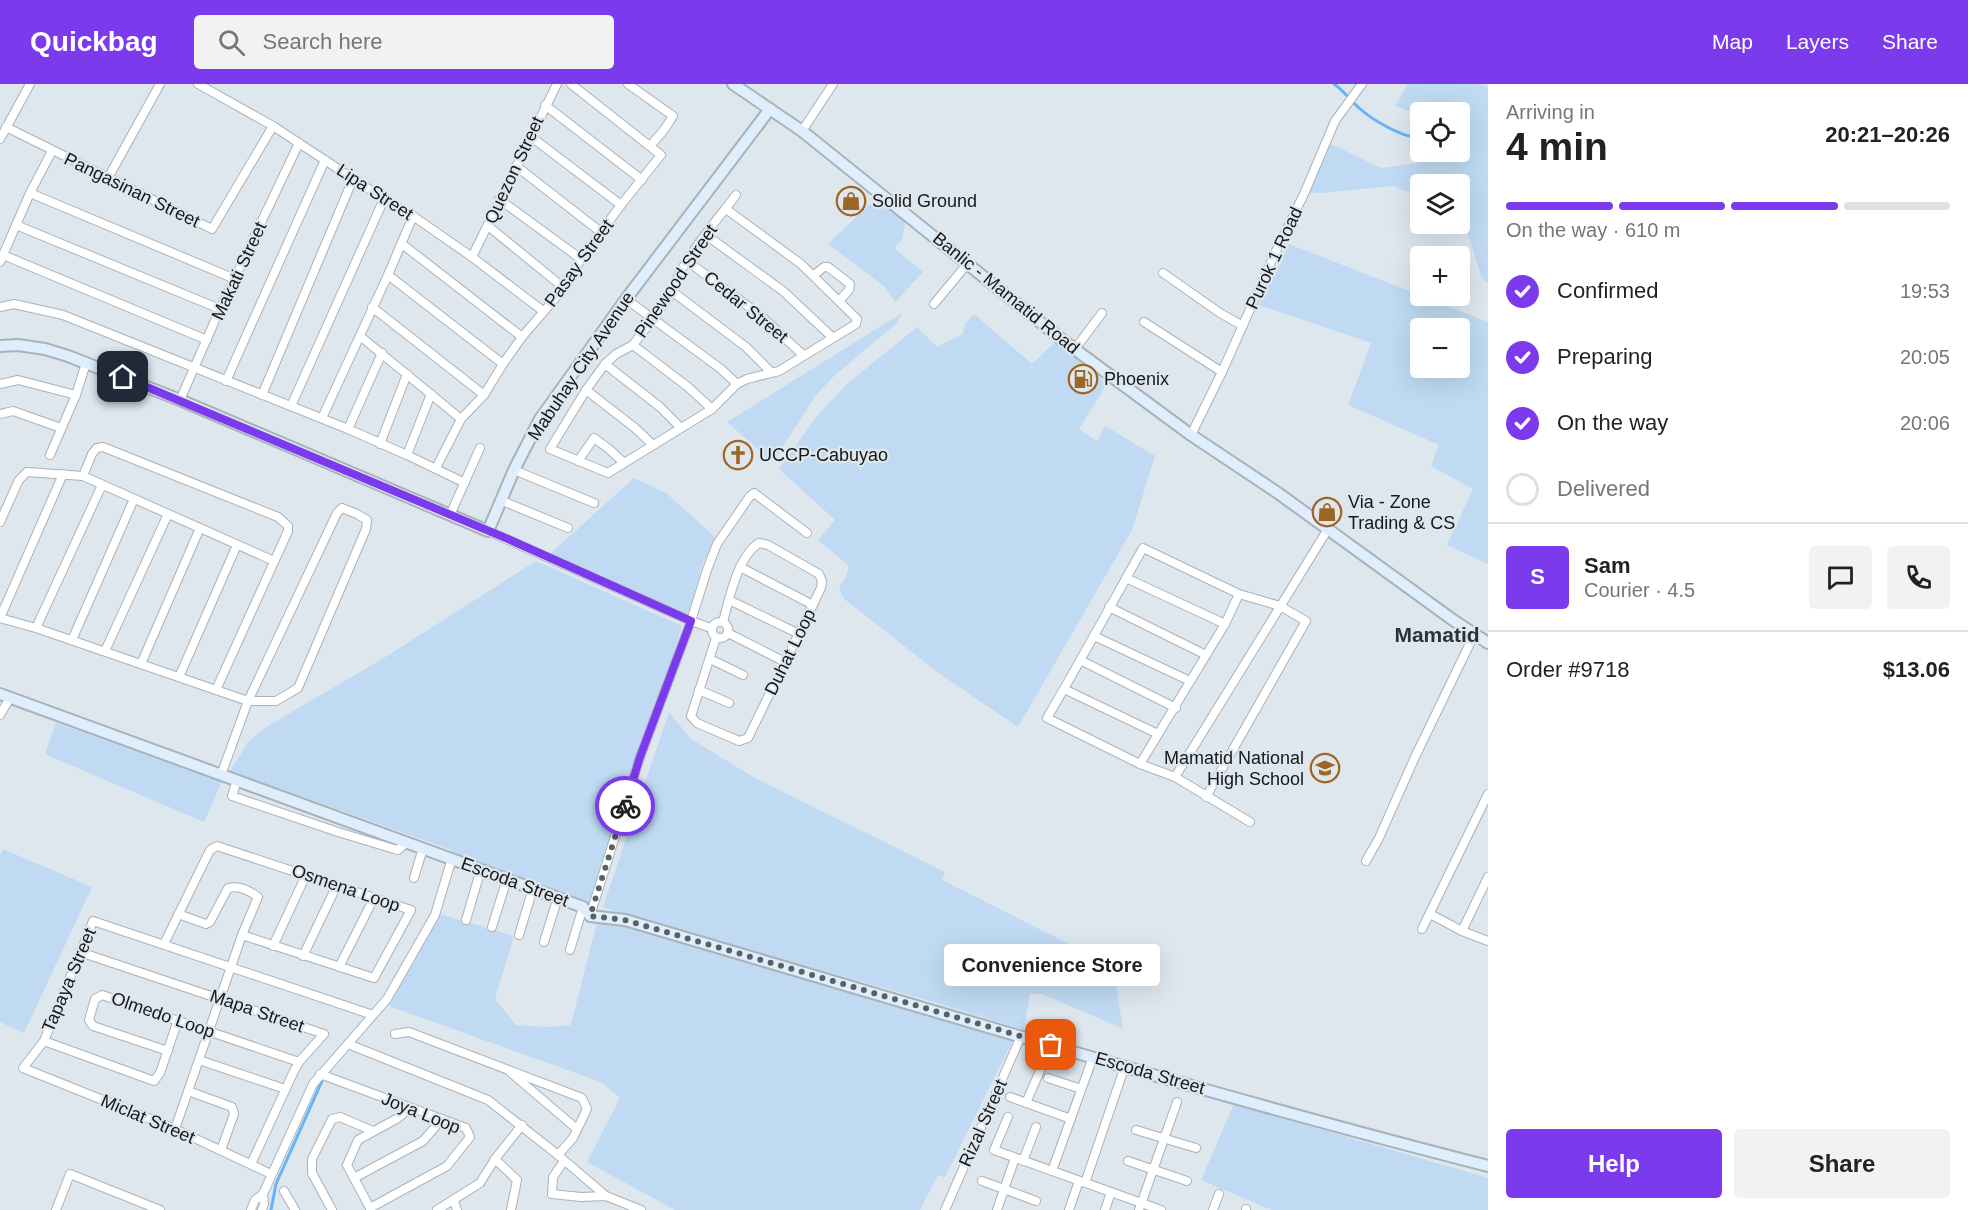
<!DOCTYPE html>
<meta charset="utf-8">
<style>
:root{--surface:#fff;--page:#f2f2f2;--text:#222;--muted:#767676;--line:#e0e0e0;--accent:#7c3aed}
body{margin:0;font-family:Arial,sans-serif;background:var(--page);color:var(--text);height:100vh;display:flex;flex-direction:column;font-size:22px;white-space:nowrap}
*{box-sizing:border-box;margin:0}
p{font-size:20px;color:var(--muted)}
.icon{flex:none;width:33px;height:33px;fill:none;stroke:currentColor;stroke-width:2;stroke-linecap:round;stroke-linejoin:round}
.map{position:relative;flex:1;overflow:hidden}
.side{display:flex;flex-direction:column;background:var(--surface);width:480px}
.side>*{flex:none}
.fabs{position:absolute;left:1410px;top:18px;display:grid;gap:12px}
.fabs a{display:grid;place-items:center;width:60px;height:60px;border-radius:6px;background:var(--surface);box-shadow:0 6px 24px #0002;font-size:30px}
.pin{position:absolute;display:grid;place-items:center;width:51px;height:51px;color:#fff;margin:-26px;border-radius:12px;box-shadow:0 3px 9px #0006}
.courier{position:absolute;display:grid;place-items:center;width:60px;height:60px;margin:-30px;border:4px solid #7c3aed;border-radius:50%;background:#fff;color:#222;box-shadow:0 2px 8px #0007}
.bubble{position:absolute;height:42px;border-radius:6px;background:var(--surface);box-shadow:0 6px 24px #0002;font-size:20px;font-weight:600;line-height:42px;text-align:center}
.headline em{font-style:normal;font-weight:600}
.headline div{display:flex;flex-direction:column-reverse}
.headline{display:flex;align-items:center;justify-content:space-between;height:102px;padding:0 18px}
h1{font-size:39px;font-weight:600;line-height:45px}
.bar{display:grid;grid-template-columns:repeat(4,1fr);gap:9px 6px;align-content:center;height:72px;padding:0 18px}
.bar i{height:8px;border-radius:4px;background:var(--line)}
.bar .current{background:var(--accent)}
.bar p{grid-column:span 4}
.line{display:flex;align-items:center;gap:15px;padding:0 18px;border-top:2px solid var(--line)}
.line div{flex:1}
.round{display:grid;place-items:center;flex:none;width:63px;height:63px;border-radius:6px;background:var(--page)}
ol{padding:0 18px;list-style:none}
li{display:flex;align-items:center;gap:18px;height:66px}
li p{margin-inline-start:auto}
li .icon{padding:6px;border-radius:50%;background:var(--accent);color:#fff;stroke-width:4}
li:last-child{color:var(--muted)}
li i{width:33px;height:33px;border:3px solid var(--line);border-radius:50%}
.action{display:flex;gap:12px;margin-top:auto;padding:12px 18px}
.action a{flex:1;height:69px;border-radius:6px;background:var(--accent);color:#fff;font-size:24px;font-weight:600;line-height:69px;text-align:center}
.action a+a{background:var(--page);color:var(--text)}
header{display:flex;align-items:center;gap:36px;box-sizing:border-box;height:84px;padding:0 30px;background:var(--accent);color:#fff}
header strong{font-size:28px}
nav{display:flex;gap:33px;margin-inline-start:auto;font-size:21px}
.search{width:420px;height:54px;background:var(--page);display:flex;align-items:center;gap:15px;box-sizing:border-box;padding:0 21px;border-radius:6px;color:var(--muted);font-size:22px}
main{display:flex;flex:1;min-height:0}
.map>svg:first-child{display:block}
</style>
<header>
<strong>Quickbag</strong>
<div class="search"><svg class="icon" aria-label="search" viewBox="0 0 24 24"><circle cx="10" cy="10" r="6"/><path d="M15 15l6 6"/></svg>Search here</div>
<nav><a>Map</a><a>Layers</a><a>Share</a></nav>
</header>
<main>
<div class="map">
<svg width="1488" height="1126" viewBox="0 0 1488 1126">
<rect width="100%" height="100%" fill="#dee7ee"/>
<g fill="#bfdaf2" fill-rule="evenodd">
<path d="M1408,0H1479L1488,4V199L1482,194L1463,135L1460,133V100H1420V112L1392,102L1322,109H1308L1331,60L1381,84L1417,79L1424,68H1460V28H1420V33L1419,30L1395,22Z"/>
<path d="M877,113L906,134L902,156L894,164L923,188L895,218L885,203L828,160Z"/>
<path d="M1289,160L1488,238V480L1447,461L1473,405L1431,382L1439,361L1348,321L1371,259L1259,221ZM1420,244H1460V284H1420Z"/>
<path d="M902,229L897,239L835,291L816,311L773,378L727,338Z"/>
<path d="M974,230L1032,280L1055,258L1107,300L1079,345L1097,357L1105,342L1155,372L1132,446L1018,643L940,590L843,514L839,502L845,495L849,482L818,456L835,436L779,385L817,332L846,301L917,243L937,263L963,250L965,240Z"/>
<path d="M634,394L666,409L715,453L702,482L688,531L550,470Z"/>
<path d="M536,477L682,542L595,822L451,768L452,766L230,687L249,657L263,645L387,572Z"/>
<path d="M669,628L691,655L755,694L945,788L942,796L1113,882L1123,945L1042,910H1030L1024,946L934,918L629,833L603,823Z"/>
<path d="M56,639L222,697L204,738L45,670Z"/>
<path d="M3,765L92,803L24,949L0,938V771Z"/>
<path d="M440,830L514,852L495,915L516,941L548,943L571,941L598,834L1013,956L945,1093L938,1091L920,1126H675L587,1078L620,1014L601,998L389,922L438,835Z"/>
<path d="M1234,1020L1488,1094V1126H1272L1201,1096Z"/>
</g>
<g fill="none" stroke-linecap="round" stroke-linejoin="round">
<g stroke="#65b4f5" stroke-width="3">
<path d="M1334,0C1343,6 1349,15 1358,23C1372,36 1401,53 1420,54"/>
<path d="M271,1126L276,1100L322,997"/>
</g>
<g stroke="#aab2b9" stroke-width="10">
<g id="street">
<path d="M198,0L273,42L384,115L413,132L472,173L543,227"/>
<path d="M628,0L673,32L664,46L650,62"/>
<path d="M545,21L642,96"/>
<path d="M6,43L212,145L273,42"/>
<path d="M802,47L833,0"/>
<path d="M530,52L621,121"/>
<path d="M0,55L30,0"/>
<path d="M516,82L602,149"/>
<path d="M108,94L160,0"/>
<path d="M30,109L235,195"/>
<path d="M499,115L581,175"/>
<path d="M726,125L801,180L857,235L856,240L779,287L747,295L737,300L712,325L608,389L550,365L586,306L605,280L616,270L633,261L673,208C677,181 719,134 736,111"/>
<path d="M16,141L220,225"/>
<path d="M488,142L564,204"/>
<path d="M706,151L783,207L832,253"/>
<path d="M402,160L522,253"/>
<path d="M3,171L207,256"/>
<path d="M472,173L557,0"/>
<path d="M687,177L760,231L803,271"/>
<path d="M0,178L30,109L52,67"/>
<path d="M1163,189L1220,229L1243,242"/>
<path d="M388,191L503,280"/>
<path d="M814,191L824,183H828L850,200L849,206L839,217"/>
<path d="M673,208L746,263L771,288"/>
<path d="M626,215L721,285L737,300"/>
<path d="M934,220L968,179"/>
<path d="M0,223L14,220L63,231L348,345L407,371L465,399"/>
<path d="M372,223L484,311"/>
<path d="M1144,238L1222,288"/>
<path d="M360,252L461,335"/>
<path d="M633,261L688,303L712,325"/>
<path d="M1075,265L1102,229"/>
<path d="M605,280L660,323L681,344"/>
<path d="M226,297L325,76"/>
<path d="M0,300L18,296L76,311"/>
<path d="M586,306L635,344L653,361"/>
<path d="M262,311L353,95"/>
<path d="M180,316L220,225L299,59"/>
<path d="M291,322L384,115"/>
<path d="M0,330L13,327L61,344"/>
<path d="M322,334L388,191L413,132"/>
<path d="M348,345L382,269"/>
<path d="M1191,351L1222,288L1276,167L1304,110L1335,37L1362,0"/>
<path d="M380,360L407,290"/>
<path d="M50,371L76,311L86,279"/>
<path d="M407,371L431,310"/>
<path d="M578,377L594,354L609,365L624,379"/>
<path d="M436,384L461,335L484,311L503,280L522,253L564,204L581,175L621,121L661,71L571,0"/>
<path d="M514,386L594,419"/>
<path d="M102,401L36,544L248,617H276L298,604L366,445L367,436L357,430L342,424L337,429L248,617L221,691"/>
<path d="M500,416L568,444"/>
<path d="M450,431L480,364"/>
<path d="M0,438L19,396L27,388L83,392"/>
<path d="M488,447L691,537L711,544"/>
<path d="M740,483L813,521"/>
<path d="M1126,494L1225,540"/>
<path d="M729,516L799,550"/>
<path d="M1109,523L1206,571"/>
<path d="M0,534L63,390"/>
<path d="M0,534L36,544"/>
<circle cx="720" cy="546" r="8"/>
<path d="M728,549L785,578"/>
<path d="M1094,552L1190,597"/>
<path d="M716,554L691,632L697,639L739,657L748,654L821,504L822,497L819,490L768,461L759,459C738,472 729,515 723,538"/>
<path d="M72,556L134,415"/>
<path d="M105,567L168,430"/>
<path d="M710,575L743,591"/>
<path d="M1082,577L1176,624"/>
<path d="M141,580L200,444"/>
<path d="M179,593L237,461"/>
<path d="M1064,605L1158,650"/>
<path d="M216,606L288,447V442L278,433L103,363L97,364L92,370L83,392L274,477"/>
<path d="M699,606L729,619"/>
<path d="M0,631L10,614"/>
<path d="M1140,680L1225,540L1239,510"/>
<path d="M1175,693L1328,445"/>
<path d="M237,696L232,712L338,748L394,765L398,766L407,758"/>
<path d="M1206,713L1306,537L1280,522L1239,510L1143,464C1111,521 1080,578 1047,634L1140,680L1175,693L1250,738"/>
<path d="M1366,777L1379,754L1415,673L1474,551"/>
<path d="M414,794L423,764"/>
<path d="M1430,830L1462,847L1488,857"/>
<path d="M590,832L640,673L691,537L707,486L717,460L750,412L754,409L807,449"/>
<path d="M466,836L481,785"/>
<path d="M492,843L507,795"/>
<path d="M1422,845L1488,710"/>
<path d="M1462,847L1488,793"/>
<path d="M519,851L533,804"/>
<path d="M544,858L558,813"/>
<path d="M164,860L210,766L217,762L411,826L374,894L242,851"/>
<path d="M273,862L306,791"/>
<path d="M570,866L583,823"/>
<path d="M80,868L324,950L299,978L294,987L251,1080"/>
<path d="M303,872L337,801"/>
<path d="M339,883L374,814"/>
<path d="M395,950L409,948L582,1014L587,1025L573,1054L558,1071"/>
<path d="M44,957L154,997L160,989L178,936"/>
<path d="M348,960L488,1016L558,1071L606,1112"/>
<path d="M168,967L93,942L89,936L95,915L102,911L299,978"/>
<path d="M199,976L285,1005"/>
<path d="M510,988L577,1045"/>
<path d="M320,990L466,1044L470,1053L447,1082L370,1124"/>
<path d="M1048,994L1081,1005"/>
<path d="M188,1007L232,1023L234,1030L221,1066"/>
<path d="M1010,1013L1071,1035"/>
<path d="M1026,1019L1051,961"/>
<path d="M1008,1033L994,1066L1161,1126"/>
<path d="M175,1045L242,851L258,813C249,806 239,801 228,804L210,838L206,840L178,830"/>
<path d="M1136,1046L1196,1064"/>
<path d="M495,1075L522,1041"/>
<path d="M564,1077L553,1093L552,1110L581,1113L606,1112L641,1126"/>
<path d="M1023,1077L1036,1043"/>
<path d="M1128,1077L1187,1097"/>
<path d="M1052,1087L1093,973"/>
<path d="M271,1090L175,1045L23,984L44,957L93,837L373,931"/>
<path d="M354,1094L423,1057L442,1035"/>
<path d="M982,1097L1036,1117"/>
<path d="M1085,1099L1125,982"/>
<path d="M284,1107L295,1126"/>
<path d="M454,1117L457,1126"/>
<path d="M56,1126L70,1090L160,1126"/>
<path d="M251,1126L255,1116L263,1110L313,1000L387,915L435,831L452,774"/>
<path d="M262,1126L264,1120L263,1110"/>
<path d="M332,1126L312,1089V1075L332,1035L340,1033L373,1047"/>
<path d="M371,1126L347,1081L358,1056L398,1034L410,1024"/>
<path d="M437,1126L480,1099L495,1075L517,1096L511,1126"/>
<path d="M945,1126L1021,952"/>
<path d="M997,1126L1015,1074"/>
<path d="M1069,1126L1079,1097"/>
<path d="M1105,1126L1111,1108"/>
<path d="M1139,1126L1177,1018"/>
<path d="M1213,1126L1219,1110"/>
<path d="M1246,1126V1125"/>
</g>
</g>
<g stroke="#aab2b9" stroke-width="14">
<g id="secondary">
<path d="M733,0L802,47L1061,255L1130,306L1191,351L1278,409L1453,536L1488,559"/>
<path d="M0,262L18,261L45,265L68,272L180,316L488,447L514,386L540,335L626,215L770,25"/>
<path d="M0,610L583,823L590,832L625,836C912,920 1198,1008 1488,1082"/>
</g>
</g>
<use href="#street" stroke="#fff" stroke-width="8"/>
<use href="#secondary" stroke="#dfeefc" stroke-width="10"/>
</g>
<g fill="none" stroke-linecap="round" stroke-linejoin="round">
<path stroke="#5b6065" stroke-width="6" stroke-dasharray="0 10.8" d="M625,722L590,832L625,836L1051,961"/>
<path stroke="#7c3aed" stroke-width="8" d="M123,293L508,455L691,537L640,673L625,722"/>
</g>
<defs>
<g id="shop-ring" transform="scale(1.5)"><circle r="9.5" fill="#dee7ee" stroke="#9e6523" stroke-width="1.5"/><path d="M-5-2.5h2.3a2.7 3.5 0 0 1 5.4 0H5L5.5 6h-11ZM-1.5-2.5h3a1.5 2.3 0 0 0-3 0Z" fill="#9e6523"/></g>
<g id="fuel-ring" transform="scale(1.5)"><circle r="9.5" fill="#dee7ee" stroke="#9e6523" stroke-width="1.5"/><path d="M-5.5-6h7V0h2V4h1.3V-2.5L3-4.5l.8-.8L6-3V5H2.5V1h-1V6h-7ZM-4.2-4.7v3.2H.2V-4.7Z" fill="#9e6523"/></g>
<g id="church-ring" transform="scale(1.5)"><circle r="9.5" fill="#dee7ee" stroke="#9e6523" stroke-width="1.5"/><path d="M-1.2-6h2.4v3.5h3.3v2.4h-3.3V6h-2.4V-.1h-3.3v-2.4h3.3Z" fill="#9e6523"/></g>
<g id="school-ring" transform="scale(1.5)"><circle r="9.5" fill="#dee7ee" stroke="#9e6523" stroke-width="1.5"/><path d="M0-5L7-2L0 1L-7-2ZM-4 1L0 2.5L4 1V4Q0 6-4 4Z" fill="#9e6523"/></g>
</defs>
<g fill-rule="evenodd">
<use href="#shop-ring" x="851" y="117"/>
<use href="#fuel-ring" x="1083" y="295"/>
<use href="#church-ring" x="738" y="371"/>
<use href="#shop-ring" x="1327" y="428"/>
<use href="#school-ring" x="1325" y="684"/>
</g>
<g text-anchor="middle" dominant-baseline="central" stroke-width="4.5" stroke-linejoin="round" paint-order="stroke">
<g font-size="18" fill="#15181b" stroke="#dee7ee">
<text transform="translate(514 86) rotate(-65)">Quezon Street</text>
<text transform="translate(132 106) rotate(26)">Pangasinan Street</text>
<text transform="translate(375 108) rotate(33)">Lipa Street</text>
<text transform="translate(1274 174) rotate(-65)">Purok 1 Road</text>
<text transform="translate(579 179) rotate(-54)">Pasay Street</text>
<text transform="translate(239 187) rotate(-65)">Makati Street</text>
<text transform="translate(676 197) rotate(-56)">Pinewood Street</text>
<text transform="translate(1006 209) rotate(39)">Banlic - Mamatid Road</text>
<text transform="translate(746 223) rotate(39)">Cedar Street</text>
<text transform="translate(581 282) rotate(-56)">Mabuhay City Avenue</text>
<text transform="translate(790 568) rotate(-64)">Duhat Loop</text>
<text transform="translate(515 798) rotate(20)">Escoda Street</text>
<text transform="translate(346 804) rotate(19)">Osmena Loop</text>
<text transform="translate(69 896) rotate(-67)">Tapaya Street</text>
<text transform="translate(257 927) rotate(19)">Mapa Street</text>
<text transform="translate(163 931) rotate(19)">Olmedo Loop</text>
<text transform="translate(1150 989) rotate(16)">Escoda Street</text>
<text transform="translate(421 1029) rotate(22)">Joya Loop</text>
<text transform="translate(148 1035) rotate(23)">Miclat Street</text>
<text transform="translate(983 1039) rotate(-66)">Rizal Street</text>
</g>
<g font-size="18" fill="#15181b" stroke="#dee7ee" text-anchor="start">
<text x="872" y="117">Solid Ground</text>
<text x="1104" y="295">Phoenix</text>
<text x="759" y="371">UCCP-Cabuyao</text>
<text x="1348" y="418">Via - Zone<tspan x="1348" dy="21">Trading &amp; CS</tspan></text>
<text x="1304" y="674" text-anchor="end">Mamatid National<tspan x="1304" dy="21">High School</tspan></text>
</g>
<g font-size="21" font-weight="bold" fill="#2c3338" stroke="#dee7ee">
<text x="1437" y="550">Mamatid</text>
</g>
</g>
</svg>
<div class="fabs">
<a><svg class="icon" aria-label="locate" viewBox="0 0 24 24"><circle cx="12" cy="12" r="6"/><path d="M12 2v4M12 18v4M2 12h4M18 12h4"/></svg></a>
<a><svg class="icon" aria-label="layers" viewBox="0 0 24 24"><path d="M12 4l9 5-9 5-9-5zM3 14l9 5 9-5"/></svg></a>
<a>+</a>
<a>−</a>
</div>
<div class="pin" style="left:1051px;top:961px;background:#ea580c"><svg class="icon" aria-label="bag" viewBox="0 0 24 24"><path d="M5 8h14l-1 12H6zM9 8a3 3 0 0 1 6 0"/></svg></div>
<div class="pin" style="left:123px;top:293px;background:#1f2937"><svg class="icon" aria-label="home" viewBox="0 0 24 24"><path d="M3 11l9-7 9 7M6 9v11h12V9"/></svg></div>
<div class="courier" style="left:625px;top:722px"><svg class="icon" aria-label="bike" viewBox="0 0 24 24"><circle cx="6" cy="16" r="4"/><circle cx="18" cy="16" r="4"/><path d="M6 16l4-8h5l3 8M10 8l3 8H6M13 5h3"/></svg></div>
<div class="bubble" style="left:944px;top:860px;width:216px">Convenience Store</div>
</div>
<section class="side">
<div class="headline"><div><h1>4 min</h1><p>Arriving in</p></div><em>20:21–20:26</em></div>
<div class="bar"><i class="current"></i><i class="current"></i><i class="current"></i><i></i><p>On the way · 610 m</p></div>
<ol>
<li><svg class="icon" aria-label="check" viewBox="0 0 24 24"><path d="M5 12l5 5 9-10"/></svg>Confirmed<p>19:53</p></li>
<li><svg class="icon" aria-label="check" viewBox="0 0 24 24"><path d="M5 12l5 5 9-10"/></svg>Preparing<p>20:05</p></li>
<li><svg class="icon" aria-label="check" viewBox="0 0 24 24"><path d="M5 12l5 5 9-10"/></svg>On the way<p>20:06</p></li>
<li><i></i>Delivered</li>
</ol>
<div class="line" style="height:108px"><b class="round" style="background:var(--accent);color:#fff">S</b><div><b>Sam</b><p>Courier · 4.5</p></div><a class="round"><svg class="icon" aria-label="chat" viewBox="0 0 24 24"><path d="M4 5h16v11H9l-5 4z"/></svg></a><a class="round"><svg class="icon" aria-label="phone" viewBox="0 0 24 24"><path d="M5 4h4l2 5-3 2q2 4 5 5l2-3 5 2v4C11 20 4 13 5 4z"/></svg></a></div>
<div class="line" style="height:78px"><div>Order #9718</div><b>$13.06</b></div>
<div class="action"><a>Help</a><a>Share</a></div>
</section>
</main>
